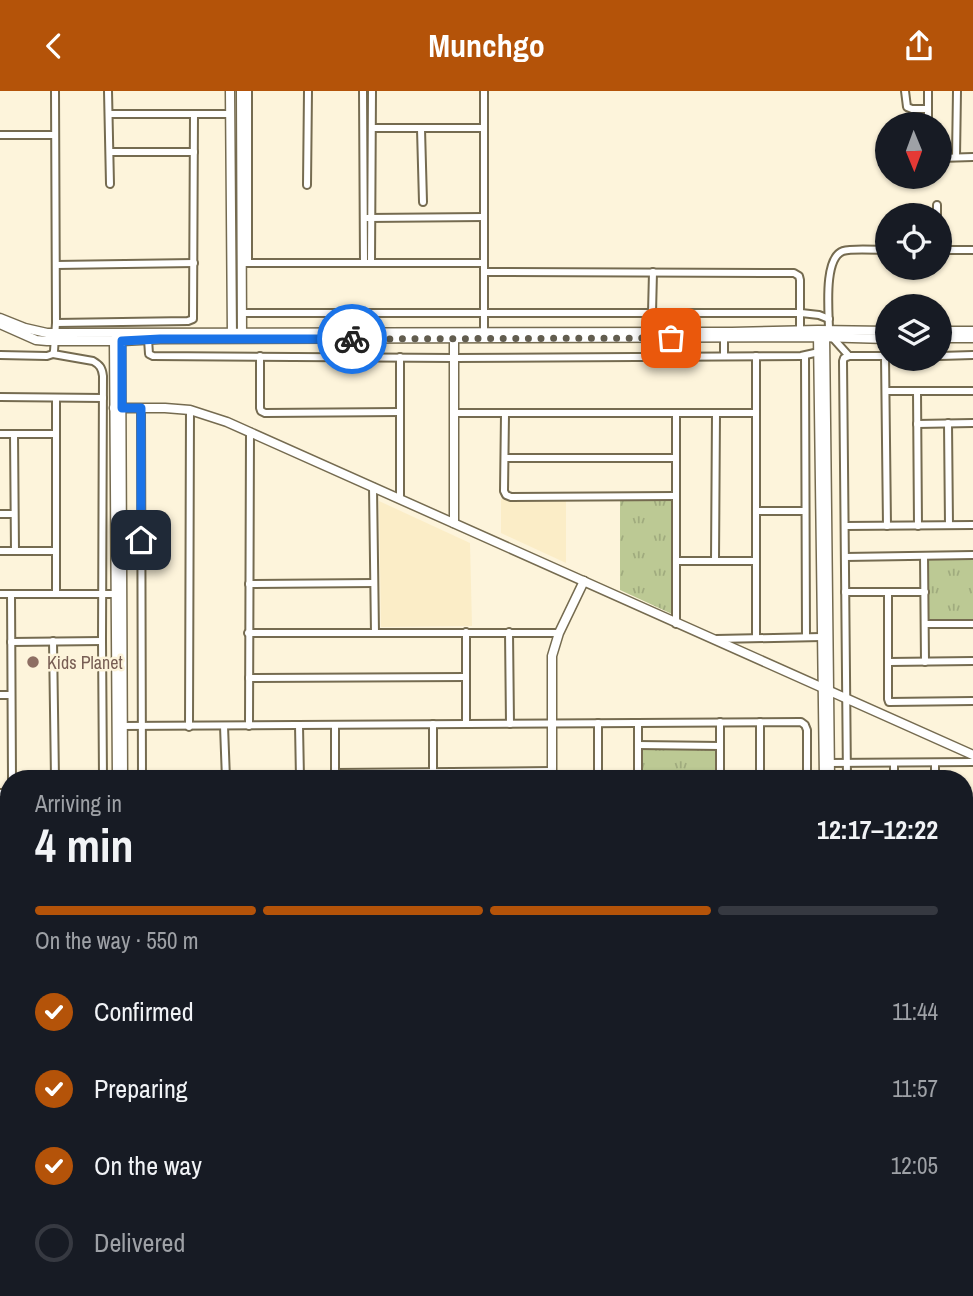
<!DOCTYPE html>
<meta charset="utf-8">
<style>
:root{--surface:#171b24;--page:#242831;--text:#f1f3f6;--muted:#9ea1a6;--line:#363941;--accent:#b45309}
body{margin:0;font-family:"Archivo Narrow",sans-serif;background:var(--page);color:var(--text);height:100vh;display:flex;flex-direction:column;font-size:26px;white-space:nowrap}
*{box-sizing:border-box;margin:0}
p{font-size:23px;color:var(--muted)}
.icon{flex:none;width:38px;height:38px;fill:none;stroke:currentColor;stroke-width:2;stroke-linecap:round;stroke-linejoin:round}
.map{position:relative;flex:1;overflow:hidden}
.panel{position:absolute;left:0px;top:679px;width:973px;height:527px;display:flex;flex-direction:column;background:var(--surface);border-radius:28px 28px 0 0;box-shadow:0 2px 5px #0004}
.panel>*{flex:none}
.needle{width:46px;rotate:179deg}
.controls{position:absolute;left:875px;top:21px;display:grid;gap:14px}
.controls a{display:grid;place-items:center;width:77px;height:77px;border-radius:50%;background:var(--surface);box-shadow:0 2px 5px #0004;font-size:35px}
.pin{position:absolute;display:grid;place-items:center;width:60px;height:60px;color:#fff;margin:-30px;border-radius:14px;box-shadow:0 4px 10px #0006}
.courier{position:absolute;display:grid;place-items:center;width:70px;height:70px;margin:-35px;border:5px solid #1a73e8;border-radius:50%;background:#fff;color:#222;box-shadow:0 2px 9px #0007}
.summary em{font-style:normal;font-weight:700}
.summary div{display:flex;flex-direction:column-reverse}
.summary{display:flex;align-items:center;justify-content:space-between;height:119px;padding:0 35px}
h1{font-size:46px;font-weight:700;line-height:52px}
.bar{display:grid;grid-template-columns:repeat(4,1fr);gap:10px 7px;align-content:center;height:84px;padding:0 35px}
.bar i{height:9px;border-radius:5px;background:var(--line)}
.bar .current{background:var(--accent)}
.bar p{grid-column:span 4}
ol{padding:0 35px;list-style:none}
li{display:flex;align-items:center;gap:21px;height:77px}
li p{margin-inline-start:auto}
li .icon{padding:7px;border-radius:50%;background:var(--accent);color:#fff;stroke-width:4}
li:last-child{color:var(--muted)}
li i{width:38px;height:38px;border:4px solid var(--line);border-radius:50%}
header{display:flex;justify-content:space-between;align-items:center;height:91px;padding:0 35px;background:var(--accent);color:#fff;font-size:32px;font-weight:700}
.map>svg:first-child{display:block}
</style>
<header><svg class="icon" aria-label="back" viewBox="0 0 24 24"><path d="M15 5l-7 7 7 7"/></svg>Munchgo<svg class="icon" aria-label="share" viewBox="0 0 24 24"><path d="M12 15V3M7 8l5-5 5 5M5 13v7h14v-7"/></svg></header>
<div class="map">
<svg width="973" height="1205" viewBox="0 0 973 1205">
<defs>
<pattern id="grass-tufts" width="24" height="20" patternUnits="userSpaceOnUse" patternTransform="scale(1.75)"><rect width="24" height="20" fill="#bcc994"/><path d="M3 7l-1-3M5 7V3M7 7l1-3M15 17l-1-3M17 17v-4M19 17l1-3" fill="none" stroke="#a0ab7e"/></pattern>
<pattern id="forest-firs" width="22" height="20" patternUnits="userSpaceOnUse" patternTransform="scale(1.75)"><rect width="22" height="20" fill="#bcc994"/><path d="M5 1l3.5 6h-7zM16 11l3.5 6h-7z" fill="#a0ab7e"/></pattern>
</defs>
<rect width="100%" height="100%" fill="#fdf4db"/>
<g fill="#fbedc7">
<path d="M501,408H566V472L501,442Z"/>
<path d="M379,410L470,452L472,535L381,536Z"/>
</g>
<g fill="url(#grass-tufts)">
<path d="M620,408L672,409V523L620,499Z"/>
<rect x="928" y="468" width="45" height="61"/>
<rect x="642" y="658" width="74" height="30"/>
</g>
<path fill="url(#forest-firs)" d="M964,1166H973V1205H757L761,1197H964Z"/>
<g fill="none" stroke-linecap="round" stroke-linejoin="round">
<g stroke="#756b50" stroke-width="10">
<g id="minor">
<path d="M108,0L110,93"/>
<path d="M248,0V172"/>
<path d="M363,0L364,171"/>
<path d="M484,0V243"/>
<path d="M905,0L907,16L912,18H928"/>
<path d="M109,23H230"/>
<path d="M928,33V0"/>
<path d="M372,37H484"/>
<path d="M421,38L423,111"/>
<path d="M0,44H55"/>
<path d="M110,61H194"/>
<path d="M956,66L957,0"/>
<path d="M940,67L973,66"/>
<path d="M307,94L308,0"/>
<path d="M937,114V124"/>
<path d="M911,124V117"/>
<path d="M367,127L484,126"/>
<path d="M940,159H973"/>
<path d="M371,171L372,0"/>
<path d="M242,172H484"/>
<path d="M56,174L194,172"/>
<path d="M484,181L794,182L799,185L800,189V242"/>
<path d="M242,222H801L819,224L829,228"/>
<path d="M652,222L653,181"/>
<path d="M56,232L188,230L193,228L194,23"/>
<path d="M829,239C829,222 823,167 843,160C852,157 877,159 887,159"/>
<path d="M832,246L849,265"/>
<path d="M148,248L149,263L153,265L454,267L801,265L819,261"/>
<path d="M53,263L93,270C100,274 102,277 103,285L102,550L103,688"/>
<path d="M0,264L47,265L53,263L54,260L56,232L55,0"/>
<path d="M260,265V317L261,320L265,322L400,321"/>
<path d="M724,265V247"/>
<path d="M756,265V546"/>
<path d="M805,265L806,546"/>
<path d="M885,265L887,435"/>
<path d="M940,265L973,264"/>
<path d="M886,300H973"/>
<path d="M917,300L918,435"/>
<path d="M0,306L103,307"/>
<path d="M141,317L142,688"/>
<path d="M454,322H756"/>
<path d="M505,323L504,400L506,404L511,406L676,405"/>
<path d="M676,323V533"/>
<path d="M948,332L949,434"/>
<path d="M917,333L973,332"/>
<path d="M0,343H56"/>
<path d="M14,343L15,460"/>
<path d="M505,367H676"/>
<path d="M373,396L375,542"/>
<path d="M400,408V266"/>
<path d="M756,420H805"/>
<path d="M0,423H14"/>
<path d="M845,435L973,434"/>
<path d="M0,460H56"/>
<path d="M924,465L925,571"/>
<path d="M845,466L973,464"/>
<path d="M676,470H756"/>
<path d="M715,470L716,323"/>
<path d="M249,493L374,492"/>
<path d="M845,501H925"/>
<path d="M888,501V608L889,611L973,610"/>
<path d="M0,503H117"/>
<path d="M11,503L12,688"/>
<path d="M56,503V307"/>
<path d="M925,533H973"/>
<path d="M466,541V633"/>
<path d="M509,541L510,633"/>
<path d="M248,542H559"/>
<path d="M716,548L822,546"/>
<path d="M53,550L55,688"/>
<path d="M11,551L102,550"/>
<path d="M889,571L973,570"/>
<path d="M249,587L466,586"/>
<path d="M0,604H11"/>
<path d="M720,631V688"/>
<path d="M598,632V688"/>
<path d="M638,632V688"/>
<path d="M433,633V681"/>
<path d="M299,634L300,688"/>
<path d="M335,634V688"/>
<path d="M120,635L801,631L805,634L807,639V688"/>
<path d="M224,635L226,688"/>
<path d="M249,635L250,341"/>
<path d="M189,636L190,319"/>
<path d="M638,654L720,655"/>
<path d="M828,672L973,671"/>
<path d="M894,672V688"/>
<path d="M935,672V688"/>
<path d="M335,682L552,680"/>
<path d="M760,688V631"/>
<path d="M847,688L843,270L844,267L849,265H887"/>
<path d="M0,702H9"/>
<path d="M964,746H973"/>
<path d="M4,762L5,1137L9,1159"/>
<path d="M964,786H973"/>
<path d="M964,850H973"/>
<path d="M964,892H973"/>
<path d="M964,941H973"/>
<path d="M964,1024H973"/>
<path d="M964,1071H973"/>
<path d="M964,1132H973"/>
<path d="M0,1179H9"/>
<path d="M170,1197V1205"/>
<path d="M283,1197L291,1205"/>
<path d="M308,1197V1205"/>
<path d="M11,1205V1197"/>
<path d="M271,1205L275,1197"/>
<path d="M475,1205V1197"/>
<path d="M515,1205V1197"/>
<path d="M629,1205V1197"/>
<path d="M753,1205L755,1197"/>
</g>
</g>
<g stroke="#756b50" stroke-width="11">
<g id="tertiary">
<path d="M230,0L232,245"/>
<path d="M241,0L242,246"/>
<path d="M0,227L25,237L47,242L732,241L818,239L887,240"/>
<path d="M0,233L36,249L47,250H122L160,248L818,246L887,248"/>
<path d="M940,240H973"/>
<path d="M825,242L830,688"/>
<path d="M818,243L824,688"/>
<path d="M454,247V432"/>
<path d="M940,247H973"/>
<path d="M115,248L114,250L117,688"/>
<path d="M121,248L123,688"/>
<path d="M114,317H165L190,319L227,331L973,664"/>
<path d="M552,688V565L559,542L584,490"/>
<path d="M964,1143H973"/>
<path d="M0,1153H9"/>
<path d="M964,1160H973"/>
<path d="M0,1163H9"/>
<path d="M118,1197L119,1205"/>
<path d="M126,1205L127,1197"/>
</g>
</g>
<use href="#minor" stroke="#fff" stroke-width="6"/>
<use href="#tertiary" stroke="#fff" stroke-width="8"/>
</g>
<g fill="none" stroke-linecap="round" stroke-linejoin="round">
<path stroke="#625d4f" stroke-width="7" stroke-dasharray="0 12.6" d="M352,248L671,247"/>
<path stroke="#1a73e8" stroke-width="9" d="M141,449V317H122V250L160,248H352"/>
</g>
<circle fill="#8d6e63" stroke="#fdf4db" stroke-width="2.5" cx="33" cy="571" r="7"/>
<g text-anchor="middle" dominant-baseline="central" stroke-width="5" stroke-linejoin="round" paint-order="stroke">
<g font-size="18" fill="#785e54" stroke="#fdf4db" text-anchor="start">
<text x="47" y="571">Kids Planet</text>
</g>
</g>
</svg>
<div class="controls">
<a><svg class="needle" viewBox="-14 -14 28 28"><path d="M0-13l5 13h-10z" fill="#e53935"/><path d="M0 13l5-13h-10z" fill="#9ea1a6"/></svg></a>
<a><svg class="icon" aria-label="locate" viewBox="0 0 24 24"><circle cx="12" cy="12" r="6"/><path d="M12 2v4M12 18v4M2 12h4M18 12h4"/></svg></a>
<a><svg class="icon" aria-label="layers" viewBox="0 0 24 24"><path d="M12 4l9 5-9 5-9-5zM3 14l9 5 9-5"/></svg></a>
</div>
<div class="pin" style="left:671px;top:247px;background:#ea580c"><svg class="icon" aria-label="bag" viewBox="0 0 24 24"><path d="M5 8h14l-1 12H6zM9 8a3 3 0 0 1 6 0"/></svg></div>
<div class="pin" style="left:141px;top:449px;background:#1f2937"><svg class="icon" aria-label="home" viewBox="0 0 24 24"><path d="M3 11l9-7 9 7M6 9v11h12V9"/></svg></div>
<div class="courier" style="left:352px;top:248px"><svg class="icon" aria-label="bike" viewBox="0 0 24 24"><circle cx="6" cy="16" r="4"/><circle cx="18" cy="16" r="4"/><path d="M6 16l4-8h5l3 8M10 8l3 8H6M13 5h3"/></svg></div>
<section class="panel">
<div class="summary"><div><h1>4 min</h1><p>Arriving in</p></div><em>12:17–12:22</em></div>
<div class="bar"><i class="current"></i><i class="current"></i><i class="current"></i><i></i><p>On the way · 550 m</p></div>
<ol>
<li><svg class="icon" aria-label="check" viewBox="0 0 24 24"><path d="M5 12l5 5 9-10"/></svg>Confirmed<p>11:44</p></li>
<li><svg class="icon" aria-label="check" viewBox="0 0 24 24"><path d="M5 12l5 5 9-10"/></svg>Preparing<p>11:57</p></li>
<li><svg class="icon" aria-label="check" viewBox="0 0 24 24"><path d="M5 12l5 5 9-10"/></svg>On the way<p>12:05</p></li>
<li><i></i>Delivered</li>
</ol>
</section>
</div>
